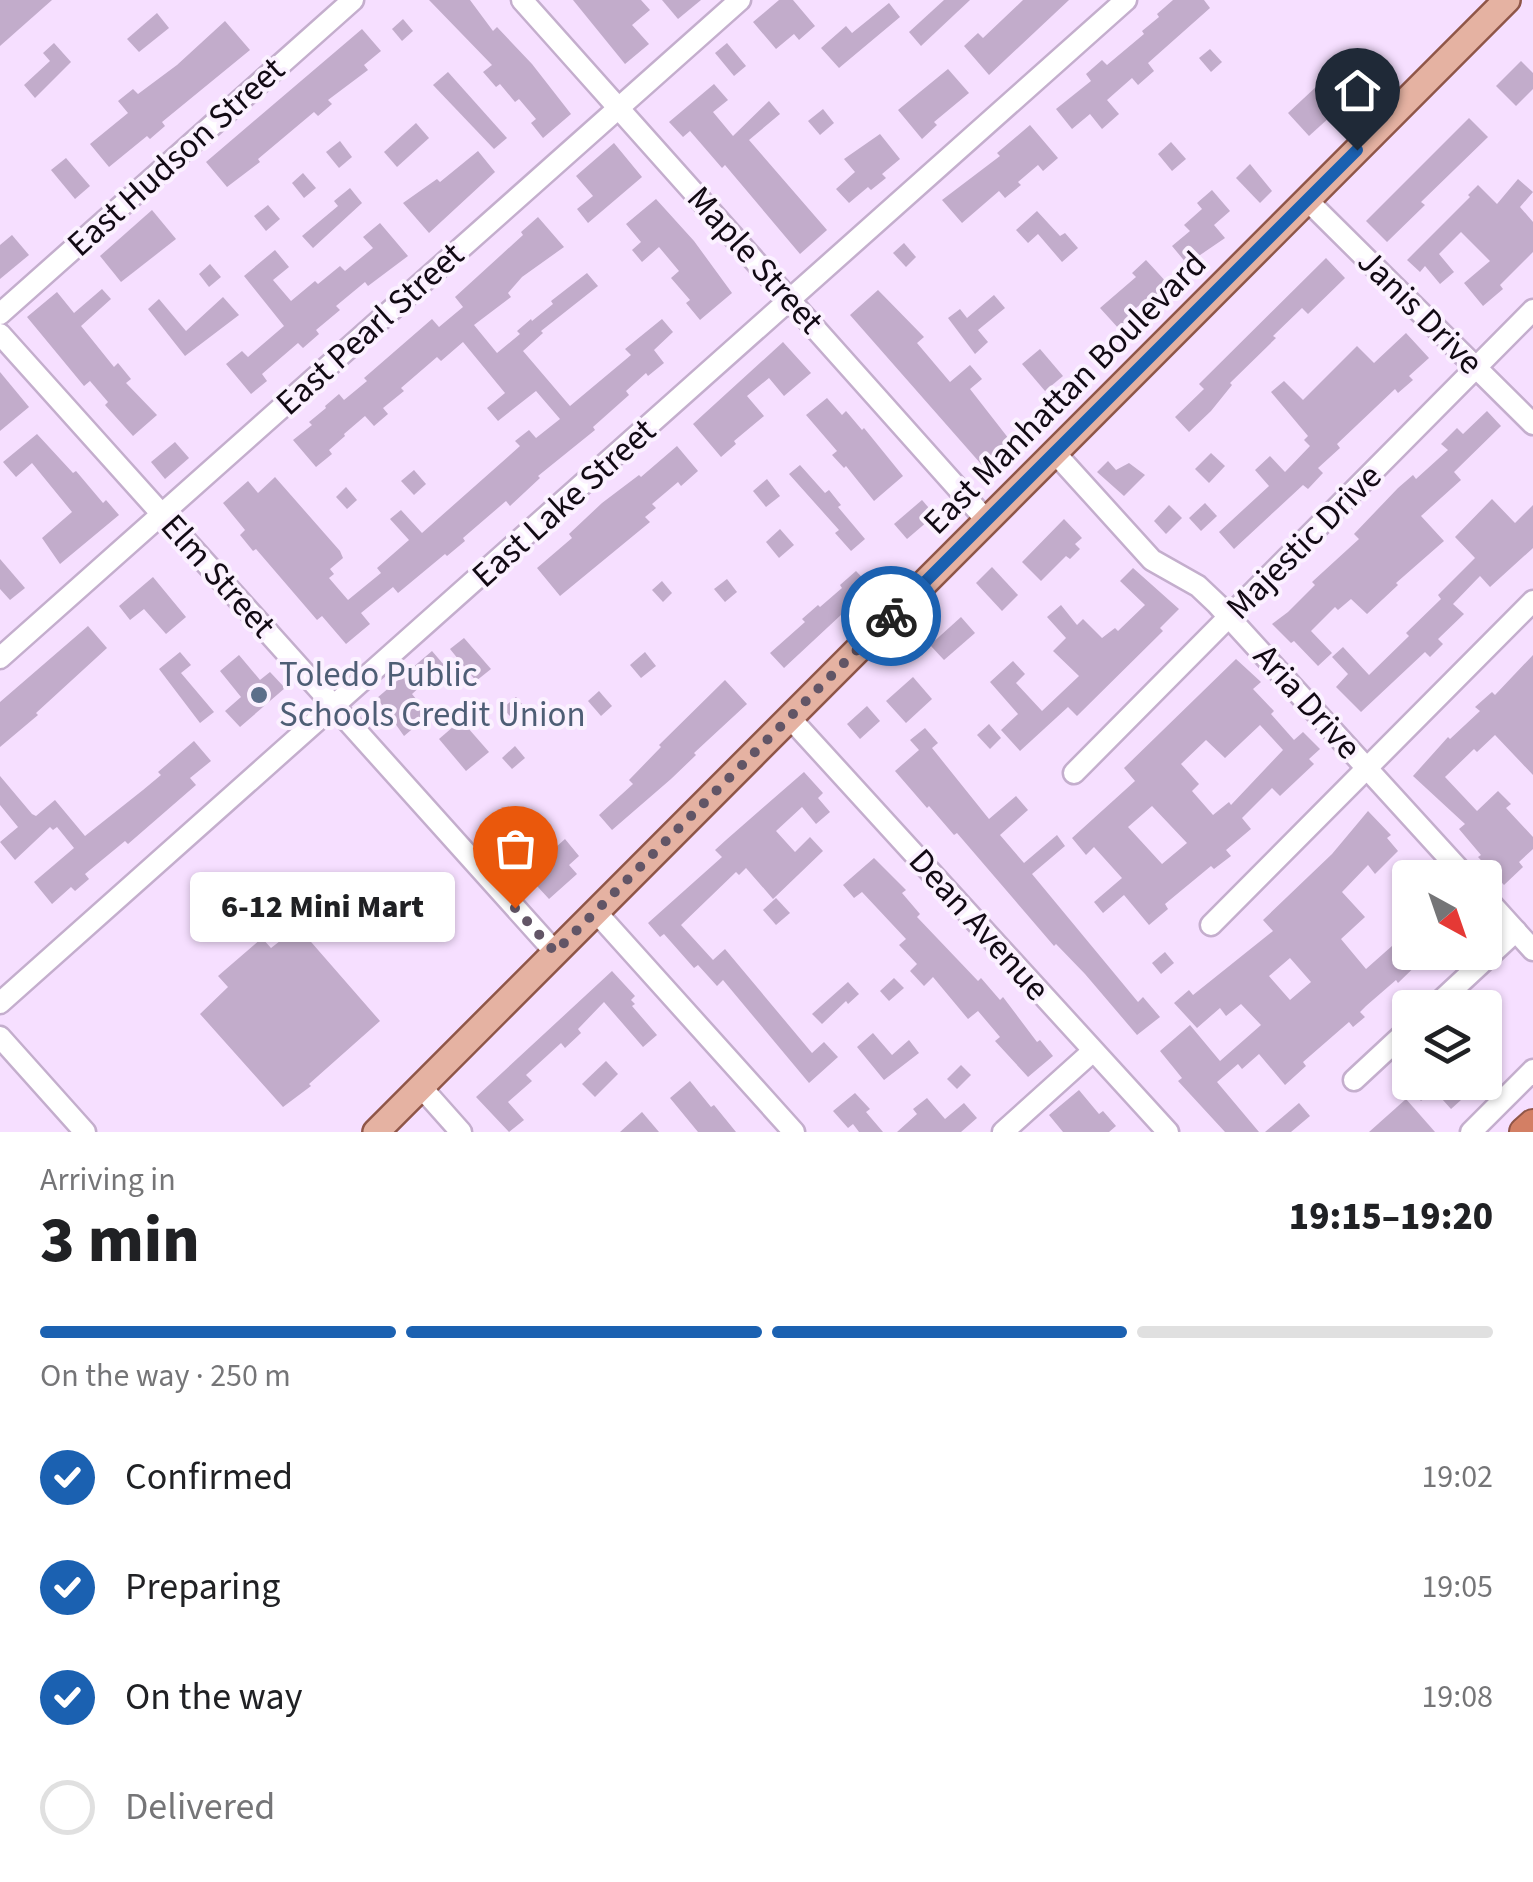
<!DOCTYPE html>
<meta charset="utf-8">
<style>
:root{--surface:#fff;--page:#f6f6f6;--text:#202124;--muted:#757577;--line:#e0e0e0;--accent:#1b61b1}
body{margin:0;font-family:"Source Sans 3",sans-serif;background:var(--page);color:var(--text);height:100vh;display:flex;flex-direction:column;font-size:38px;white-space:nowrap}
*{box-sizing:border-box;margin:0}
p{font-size:32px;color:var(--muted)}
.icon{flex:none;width:55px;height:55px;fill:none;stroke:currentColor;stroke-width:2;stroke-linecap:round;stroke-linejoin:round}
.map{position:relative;height:1132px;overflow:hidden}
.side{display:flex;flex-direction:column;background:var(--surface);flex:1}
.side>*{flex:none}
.needle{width:65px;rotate:140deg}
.buttons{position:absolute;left:1392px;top:860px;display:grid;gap:20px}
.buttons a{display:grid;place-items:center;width:110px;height:110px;border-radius:10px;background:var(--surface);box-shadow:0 2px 8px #0004;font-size:50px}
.pin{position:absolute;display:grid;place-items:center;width:85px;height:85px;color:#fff;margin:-102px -42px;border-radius:50% 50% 50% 0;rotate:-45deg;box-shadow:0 0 10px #0007}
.pin .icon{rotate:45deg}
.courier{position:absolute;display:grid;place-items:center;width:100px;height:100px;margin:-50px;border:8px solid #1b61b1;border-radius:50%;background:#fff;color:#222;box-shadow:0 2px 12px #0007}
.bubble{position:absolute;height:70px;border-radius:10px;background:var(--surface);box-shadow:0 2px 8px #0004;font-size:32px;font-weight:800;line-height:70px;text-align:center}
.head em{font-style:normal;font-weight:800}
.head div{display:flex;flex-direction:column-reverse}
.head{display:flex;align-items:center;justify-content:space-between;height:170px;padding:0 40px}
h1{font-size:65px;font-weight:800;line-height:75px}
.bar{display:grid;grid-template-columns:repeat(4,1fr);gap:15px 10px;align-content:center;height:120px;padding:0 40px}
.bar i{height:12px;border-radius:8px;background:var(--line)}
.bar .active{background:var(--accent)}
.bar p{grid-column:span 4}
ol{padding:0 40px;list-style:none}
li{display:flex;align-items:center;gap:30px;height:110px}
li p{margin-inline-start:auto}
li .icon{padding:10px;border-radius:50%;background:var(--accent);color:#fff;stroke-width:4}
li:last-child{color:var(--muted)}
li i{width:55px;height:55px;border:5px solid var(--line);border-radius:50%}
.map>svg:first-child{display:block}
</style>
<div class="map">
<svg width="1533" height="1132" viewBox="0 0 1533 1132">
<rect width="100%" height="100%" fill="#f6dfff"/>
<g fill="#c2accb" fill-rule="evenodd">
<path d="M0,0H52L0,46Z"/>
<path d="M429,0H470L493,31L497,27L532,64L571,114L543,138L531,123L536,119L519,99L515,102L500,84L496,87L483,72L492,65Z"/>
<path d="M573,0H641L650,10L632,25L649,44L625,64Z"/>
<path d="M662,0H701L678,19Z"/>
<path d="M779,0H793L815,26L799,40L794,34L776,49L753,22Z"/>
<path d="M944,0H970L921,46L909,32Z"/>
<path d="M1023,0H1069L989,75L964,46L978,33L983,38Z"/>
<path d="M1173,0H1204L1210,8L1148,63L1154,71L1138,85L1132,78L1107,100L1119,114L1102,129L1090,114L1072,129L1056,109L1091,81L1086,74L1102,60L1107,65L1144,34L1142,31L1159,17L1157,14Z"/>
<path d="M889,3L900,17L839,68L821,48L846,26L852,33Z"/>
<path d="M157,13L169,28L139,52L127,39Z"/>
<path d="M403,19L413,31L402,41L392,29Z"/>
<path d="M225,21L250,50L162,122L165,126L150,139L147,136L109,167L90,144L128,113L118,101L133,89L138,94L177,65Z"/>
<path d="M362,29L381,51L364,65L368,70L328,100L332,104L318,116L314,112L258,159L260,162L227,187L206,162Z"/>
<path d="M54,43L71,62L35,98L24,85L50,61L43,53Z"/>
<path d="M727,43L746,66L734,76L715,53Z"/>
<path d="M1210,49L1222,62L1211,72L1199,58Z"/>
<path d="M1521,61L1533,73V89L1516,106L1496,86Z"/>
<path d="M948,69L969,93L934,122L937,125L922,139L898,110Z"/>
<path d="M448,72L507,138L494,149L433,85Z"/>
<path d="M1332,72L1352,97L1309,136L1288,113Z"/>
<path d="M714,84L728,100L713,112L733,136L769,101L780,114L749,140L827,230L800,254L725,165L722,168L690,131L683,137L669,122Z"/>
<path d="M823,109L834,123L820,135L808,121Z"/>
<path d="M1469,118L1488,137L1421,202L1425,205L1387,242L1366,221Z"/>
<path d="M416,123L429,138L397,167L384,152Z"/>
<path d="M1030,125L1058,158L1043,171L1038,165L1018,182L1021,185L1005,198L999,191L962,223L942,200L1000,156L997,153Z"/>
<path d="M880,134L900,159L882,174L886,178L871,190L868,187L849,203L836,189L855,172L844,159Z"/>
<path d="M340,141L352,157L339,168L326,152Z"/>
<path d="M1171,142L1186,159L1172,171L1158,154Z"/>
<path d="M614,143L642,177L588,223L577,209L593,196L576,176Z"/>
<path d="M478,151L495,172L429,233L403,203L437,179L440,182Z"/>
<path d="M66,158L90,186L75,199L51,170Z"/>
<path d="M1250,164L1272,191L1260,203L1236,178Z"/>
<path d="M303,173L316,188L304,198L292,183Z"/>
<path d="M1518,179L1533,192L1520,207L1533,222V252L1500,285L1503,289L1483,306L1464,283L1490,261L1461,232L1439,254L1454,272L1440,284L1425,266L1420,272L1407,260L1470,197L1468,195L1478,185L1497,204Z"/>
<path d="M350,188L362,203L313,248L302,236L338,206L334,201Z"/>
<path d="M1212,190L1230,211L1214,225L1225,238L1187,264L1172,246L1190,231L1184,225L1202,209L1197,203Z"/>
<path d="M656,199L694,241L732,293L700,320L686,303L690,300L671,278L679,271L659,247L642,262L632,250L641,242L626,224Z"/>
<path d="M268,205L280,219L266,231L254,216Z"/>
<path d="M152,210L176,239L121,282L100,256Z"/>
<path d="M1037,211L1060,236L1065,233L1078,248L1062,262L1038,234L1028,243L1016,230Z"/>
<path d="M538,217L564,247L522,277L508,293L511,297L474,325L497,353L520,334L517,331L531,319L532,321L553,304L551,301L587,273L598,286L541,331L543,333L523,351L570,406L631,355L625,349L662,319L673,332L654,350L664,363L648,376L646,373L626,391L629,395L593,427L595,430L538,476L540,478L510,506L506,501L463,538L465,541L447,556L445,554L398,593L393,587L361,613L370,624L346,644L322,616L317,620L256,549L253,551L240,535L245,530L223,503L248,481L258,493L275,477L340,551L343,558L330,569L334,574L329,578L348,600L381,573L377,568L409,540L390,519L401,510L422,533L520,446L515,441L529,430L536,438L560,419L536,391L498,421L487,408L505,393L463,342L441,361L437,357L401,388L404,391L383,408L388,414L374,426L365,416L344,434L345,436L329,450L332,454L316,467L293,440L312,425L309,422L326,408L325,406L339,394L344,400L367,381L364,378L432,319L439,327L463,307L455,297L523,235L521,232Z"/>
<path d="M380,223L408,256L368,286L365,282L336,306L340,310L316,330L319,334L303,348L298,343L262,374L267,381L251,394L226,364L242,351L248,357L284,326L244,276L275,250L289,267L273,280L291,301L315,281L318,284L340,266L345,271L373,248L363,237Z"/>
<path d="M12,235L29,255L0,279V245Z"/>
<path d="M904,243L916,257L906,267L893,253Z"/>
<path d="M1326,258L1345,278L1308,314L1302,308L1273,336L1276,338L1230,383L1232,385L1211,411L1189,432L1175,417L1204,389L1199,384Z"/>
<path d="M1146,260L1169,285L1155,298L1152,295L1131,312L1135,316L1120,330L1100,308L1136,277L1132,273Z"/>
<path d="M210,264L221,277L209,287L199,274Z"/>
<path d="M102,289L111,299L81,326L114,367L118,363L131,379L126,383L157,415L133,436L105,405L108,402L90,381L84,386L27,317L57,292L74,313Z"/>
<path d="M878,290L924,337L917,343L950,382L970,365L982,379L970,389L1016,448L988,472L850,315Z"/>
<path d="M994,295L1005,308L978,330L988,342L975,354L948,318L960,309L967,318Z"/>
<path d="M223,297L239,315L185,356L148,309L159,299L186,331Z"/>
<path d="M1406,333L1429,358L1409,376L1413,380L1398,393L1395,389L1337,444L1340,448L1318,468L1323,473L1308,489L1303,485L1234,549L1219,532L1269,486L1255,470L1270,456L1285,472L1310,446L1304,440L1308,436L1271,392L1284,381L1303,400L1357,346L1374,363Z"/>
<path d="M783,342L811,373L784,396L769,378L747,396L764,416L734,441L736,444L721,457L693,424Z"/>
<path d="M1040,349L1063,376L1045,391L1022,364Z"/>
<path d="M0,372L29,407L0,431Z"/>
<path d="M827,398L842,415L846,411L862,430L864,428L903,476L874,501L846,466L844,468L832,455L837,451L806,415Z"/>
<path d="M1487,411L1501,426L1454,472L1461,480L1421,516L1444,541L1396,583L1398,585L1367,614L1351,599L1338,610L1335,607L1311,631L1332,653L1318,666L1294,641L1291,643L1272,624L1288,612L1315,585L1312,582L1359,539L1354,534L1398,488L1413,475L1416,479L1448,450L1441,444L1457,428L1463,434Z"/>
<path d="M37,434L73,473L76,471L103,503L106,500L119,515L60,564L42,538L72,512L32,463L16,477L3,462Z"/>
<path d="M175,442L189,458L165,479L151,462Z"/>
<path d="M677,446L698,471L681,486L678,482L652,504L656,508L645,517L650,522L560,596L537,568L572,538L569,534L602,503L639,475L641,477Z"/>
<path d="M1211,453L1225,466L1209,483L1195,469Z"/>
<path d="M1108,461L1116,470L1129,463L1145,475L1124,496L1097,472Z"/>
<path d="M800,465L825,493L829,490L841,505L838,507L865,539L851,551L835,533L839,530L789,474Z"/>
<path d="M414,470L426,484L414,495L401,481Z"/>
<path d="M767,479L780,496L766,507L753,491Z"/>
<path d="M346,487L357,500L347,509L336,497Z"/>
<path d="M1492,499L1515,523L1533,505V548L1490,587L1480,576L1453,604L1464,614L1438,639L1443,644L1430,657L1425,652L1361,712L1336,687L1348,674L1332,657L1343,647L1369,675L1409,636L1406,633L1441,599L1438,595L1475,558L1455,537Z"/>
<path d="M922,500L935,515L907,539L894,524Z"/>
<path d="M1205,503L1217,516L1201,531L1189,518Z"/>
<path d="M1169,505L1182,518L1166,534L1154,521Z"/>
<path d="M1064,519L1082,538L1075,544L1080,549L1070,559L1066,556L1041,581L1022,562Z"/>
<path d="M780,529L794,545L779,558L766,542Z"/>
<path d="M0,559L25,588L10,600L0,589Z"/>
<path d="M992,567L1018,595L1002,611L976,583Z"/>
<path d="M1133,568L1179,609L1160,628L1163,631L1077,716L1068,707L1020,751L1001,730L1018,714L990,682L1013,661L1025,674L1016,683L1042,711L1079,676L1053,651L1066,638L1047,617L1061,605L1077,625L1083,619L1102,638L1115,628L1118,631L1145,605L1120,581Z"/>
<path d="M856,571L871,587L784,668L770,653L805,622L802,619L818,605L820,607L842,588L840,585Z"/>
<path d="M153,577L186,617L166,634L144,609L130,620L119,606Z"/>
<path d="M727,579L737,592L725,602L714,589Z"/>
<path d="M662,581L672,593L663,602L652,590Z"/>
<path d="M961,617L975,633L944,660L930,645Z"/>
<path d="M88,626L107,648L36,713L38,715L0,747V702Z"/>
<path d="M464,638L491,669L476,681L450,649Z"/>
<path d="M432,651L444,665L412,694L429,715L404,736L377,698Z"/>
<path d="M180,652L191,665L181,673L214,712L200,723L159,669Z"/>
<path d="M645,652L656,666L641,678L630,665Z"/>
<path d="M239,655L260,680L270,672L285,688L240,727L225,711L241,697L220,671Z"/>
<path d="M1533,655V775L1495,735L1477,752L1474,749L1445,777L1477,811L1498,791L1511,804L1506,808L1533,837V849L1519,862L1523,867L1504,885L1478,857L1481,855L1459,829L1465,824L1413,776L1448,737L1450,739L1480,711L1475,707L1492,692L1495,695Z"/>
<path d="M1236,659L1261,682L1253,689L1274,711L1271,714L1294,740L1303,732L1320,749L1309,759L1314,764L1280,796L1272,788L1242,818L1251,829L1226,850L1231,856L1214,869L1211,866L1165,904L1168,909L1149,925L1124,895L1103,913L1094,902L1122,878L1094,847L1086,855L1072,838L1135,781L1124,768ZM1260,725L1283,750L1231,805L1229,802L1213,815L1192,791L1199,784L1181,764L1206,740L1225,758ZM1152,806L1187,843L1162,864L1128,827Z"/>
<path d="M913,677L932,699L906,723L886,701Z"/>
<path d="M725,680L747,704L694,753L696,755L671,779L612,830L599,815L633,784L629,780L661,747L659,745Z"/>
<path d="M599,691L612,706L601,716L588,701Z"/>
<path d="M516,697L528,711L515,722L503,708Z"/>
<path d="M867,706L880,721L860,739L847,724Z"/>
<path d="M461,720L489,752L466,771L439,739Z"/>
<path d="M989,724L1001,738L990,749L977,735Z"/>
<path d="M925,728L938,743L932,748L989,819L1016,796L1028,810L1000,835L1024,863L1057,835L1065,846L1032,874L1138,1002L1143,997L1160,1017L1137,1035L1085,974L1056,944L1054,946L957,833L954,835L929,806L927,808L895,771L919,750L910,740Z"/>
<path d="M194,741L211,761L190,778L196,785L128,844L125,841L85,874L89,879L75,891L71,887L52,904L34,882L74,848L57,827L53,830L50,827L15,860L0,842L18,827L0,805V776L32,814L36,816L55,800L85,836L143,790L161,775L158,772Z"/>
<path d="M515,746L525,758L512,769L502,758Z"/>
<path d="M804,772L823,793L818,798L830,812L816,824L802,807L776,831L795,852L810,837L823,851L773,899L746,868L739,875L736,872L681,925L713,960L725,949L812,1053L824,1042L838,1057L809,1083L723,980L717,986L698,965L694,968L664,934L660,937L648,923L722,857L715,850L726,840Z"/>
<path d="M1368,811L1391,835L1387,838L1398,851L1375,874L1368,865L1342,892L1365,917L1341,939L1366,969L1410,930V952H1430L1398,983L1396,980L1366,1006L1360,1012L1365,1017L1353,1027L1349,1022L1303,1062L1306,1066L1285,1085L1259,1054L1242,1069L1238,1064L1217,1082L1259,1132H1225L1178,1081L1182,1078L1160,1051L1190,1025L1220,1061L1261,1025L1241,1004L1226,1016L1220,1008L1197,1028L1174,1003L1189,990L1193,995L1273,931L1263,920L1332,854ZM1290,958L1311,982L1290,1000L1269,976Z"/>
<path d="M565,839L579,856L569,865L577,874L549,899L526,874Z"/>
<path d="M874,858L906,890L902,893L920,914L917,917L978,981L981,978L1000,1000L1003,997L1037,1042L1040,1040L1053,1056L1028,1077L995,1041L1000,1037L978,1011L968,1019L933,977L924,986L910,971L917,964L899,945L906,939L862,892L854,898L843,885Z"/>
<path d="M776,898L790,913L776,925L763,910Z"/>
<path d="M298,927L380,1021L309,1084L311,1086L283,1107L200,1014L228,987L218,976L262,938L271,948Z"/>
<path d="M1165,952L1174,963L1161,974L1152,963Z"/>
<path d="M612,971L635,996L631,1000L635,1004L632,1006L657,1035L643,1047L604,1002L578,1029L581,1033L565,1048L561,1043L526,1075L532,1081L508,1102L524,1120L509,1132L476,1097Z"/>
<path d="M894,978L904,988L889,1001L880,991Z"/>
<path d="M848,982L859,994L848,1004L846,1001L822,1024L812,1014Z"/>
<path d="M873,1033L892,1055L909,1040L919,1053L884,1080L857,1047Z"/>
<path d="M606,1061L618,1074L595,1097L582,1084Z"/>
<path d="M961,1065L971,1075L957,1089L947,1079Z"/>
<path d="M690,1081L711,1107L714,1105L736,1132H698L670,1098Z"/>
<path d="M1404,1082H1472L1458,1095L1461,1100L1451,1109L1434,1090L1421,1101Z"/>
<path d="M1079,1090L1099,1114L1103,1111L1116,1126L1109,1132H1063L1049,1115Z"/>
<path d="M855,1093L870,1109L866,1112L883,1132H859L853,1124L848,1128L833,1111Z"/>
<path d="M927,1098L945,1119L964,1103L977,1118L961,1132H897L917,1114L913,1109Z"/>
<path d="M1406,1099L1435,1132H1369Z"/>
<path d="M1299,1103L1310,1116L1291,1132H1265Z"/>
<path d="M642,1112L659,1132H620Z"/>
</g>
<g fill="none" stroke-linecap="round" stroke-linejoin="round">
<g stroke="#c4aecd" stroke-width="25">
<g id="minor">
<path d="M522,0L987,521"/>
<path d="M1307,200L1533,424"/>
<path d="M0,314L353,0"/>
<path d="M0,334L555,952"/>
<path d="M1055,453L1152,560L1198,586L1217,604L1467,878"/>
<path d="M0,658L740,0"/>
<path d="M790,718L1168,1132"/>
<path d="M1074,773L1533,310"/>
<path d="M1485,897L1533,950"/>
<path d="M596,912L794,1132"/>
<path d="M1211,925L1533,601"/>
<path d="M0,1003L1126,0"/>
<path d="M1433,1008L1516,931"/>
<path d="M0,1037L85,1132"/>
<path d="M1354,1080L1410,1028"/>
<path d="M421,1087L461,1132"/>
<path d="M1003,1132L1093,1051"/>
<path d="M1471,1132L1533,1070"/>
</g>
</g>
<g stroke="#8f5648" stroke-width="30">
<path id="major" d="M376,1132L1507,0"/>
</g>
<g stroke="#8f5648" stroke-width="32">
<path id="highway" d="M1524,1132L1533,1124"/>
</g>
<use href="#minor" stroke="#fff" stroke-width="20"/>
<use href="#major" stroke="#e5b2a2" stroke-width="25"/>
<use href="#highway" stroke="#d37f64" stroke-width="28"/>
</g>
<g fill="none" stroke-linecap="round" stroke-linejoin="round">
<path stroke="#625566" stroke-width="10" stroke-dasharray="0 18" d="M515,908L555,952L891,616"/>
<path stroke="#1b61b1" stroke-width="12" d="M891,616L1357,150"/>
</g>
<circle fill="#5c6f8a" stroke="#fbf1ff" stroke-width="4" cx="259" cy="695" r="10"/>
<g text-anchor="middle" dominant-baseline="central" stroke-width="8" stroke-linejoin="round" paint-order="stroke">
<g font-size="35" fill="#120a14" stroke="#fbf1ff">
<text transform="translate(176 157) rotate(-42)">East Hudson Street</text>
<text transform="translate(755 260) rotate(48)">Maple Street</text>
<text transform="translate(1420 312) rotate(45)">Janis Drive</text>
<text transform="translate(370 329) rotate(-42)">East Pearl Street</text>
<text transform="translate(1065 393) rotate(-45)">East Manhattan Boulevard</text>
<text transform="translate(564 503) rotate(-42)">East Lake Street</text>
<text transform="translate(1304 542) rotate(-45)">Majestic Drive</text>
<text transform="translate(218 576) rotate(48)">Elm Street</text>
<text transform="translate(1307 702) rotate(48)">Aria Drive</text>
<text transform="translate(979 925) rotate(48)">Dean Avenue</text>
</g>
<g font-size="35" fill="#4e5e75" stroke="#fbf1ff" text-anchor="start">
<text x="279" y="675">Toledo Public<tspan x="279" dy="40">Schools Credit Union</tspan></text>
</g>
</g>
</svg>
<div class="buttons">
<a><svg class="needle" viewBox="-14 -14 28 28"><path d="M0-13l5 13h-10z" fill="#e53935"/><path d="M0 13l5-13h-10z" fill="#757577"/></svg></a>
<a><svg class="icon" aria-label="layers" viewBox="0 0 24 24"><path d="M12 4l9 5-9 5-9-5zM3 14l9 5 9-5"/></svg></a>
</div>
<div class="pin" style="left:515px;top:908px;background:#ea580c"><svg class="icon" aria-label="bag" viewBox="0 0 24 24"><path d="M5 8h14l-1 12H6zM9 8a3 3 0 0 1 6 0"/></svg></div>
<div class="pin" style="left:1357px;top:150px;background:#1f2937"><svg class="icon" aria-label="home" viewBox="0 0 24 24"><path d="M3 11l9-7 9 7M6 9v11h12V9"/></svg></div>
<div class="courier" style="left:891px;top:616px"><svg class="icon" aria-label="bike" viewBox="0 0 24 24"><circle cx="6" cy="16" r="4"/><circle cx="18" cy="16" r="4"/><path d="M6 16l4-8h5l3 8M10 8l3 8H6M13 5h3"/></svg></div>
<div class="bubble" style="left:190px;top:872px;width:265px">6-12 Mini Mart</div>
</div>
<section class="side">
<div class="head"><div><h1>3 min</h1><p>Arriving in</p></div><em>19:15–19:20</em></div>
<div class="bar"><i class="active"></i><i class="active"></i><i class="active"></i><i></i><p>On the way · 250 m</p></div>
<ol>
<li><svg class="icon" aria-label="check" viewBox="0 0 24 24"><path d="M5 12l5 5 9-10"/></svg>Confirmed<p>19:02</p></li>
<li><svg class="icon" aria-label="check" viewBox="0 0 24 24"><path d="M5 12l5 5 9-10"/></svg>Preparing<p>19:05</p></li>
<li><svg class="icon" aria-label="check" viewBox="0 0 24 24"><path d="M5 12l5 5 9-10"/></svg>On the way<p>19:08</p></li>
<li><i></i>Delivered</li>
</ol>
</section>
